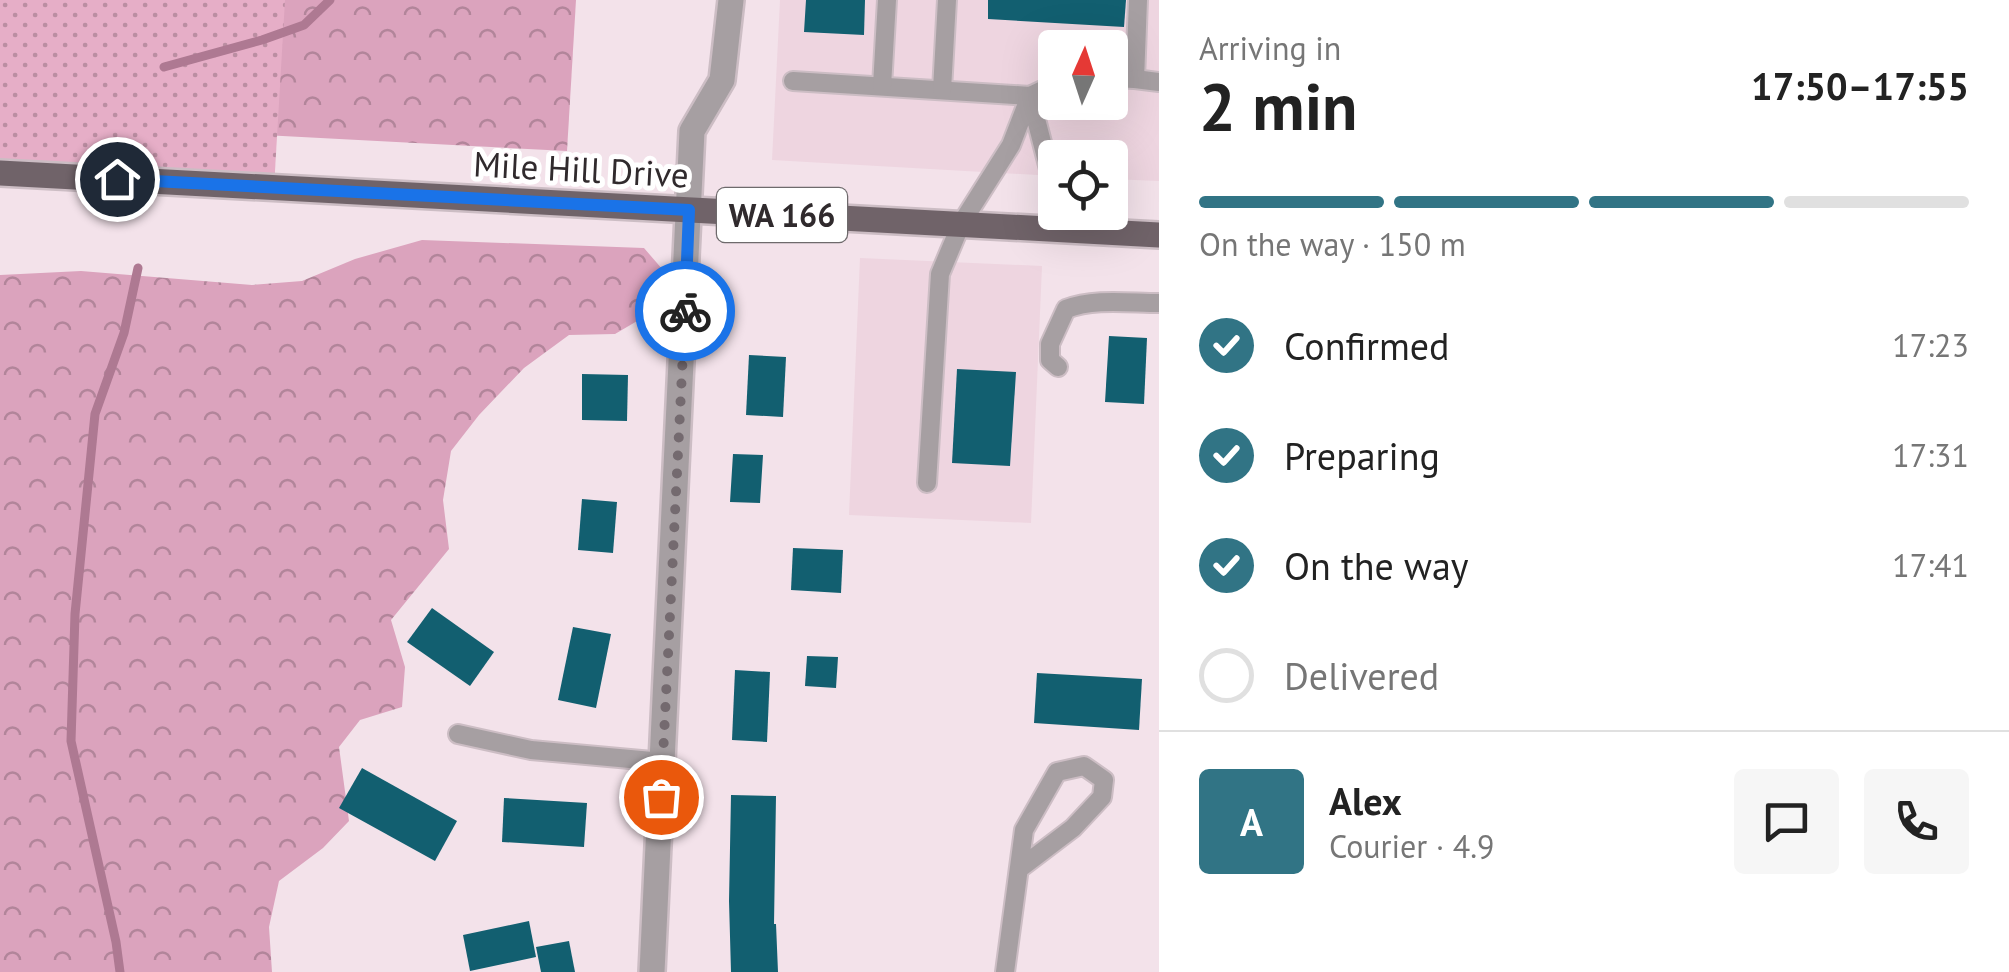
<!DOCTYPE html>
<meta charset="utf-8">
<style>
:root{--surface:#fff;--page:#f6f6f6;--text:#222;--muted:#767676;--line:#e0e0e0;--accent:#317485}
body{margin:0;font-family:"PT Sans",sans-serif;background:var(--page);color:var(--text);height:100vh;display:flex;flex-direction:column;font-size:38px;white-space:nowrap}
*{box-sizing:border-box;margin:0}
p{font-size:32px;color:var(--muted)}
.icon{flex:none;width:55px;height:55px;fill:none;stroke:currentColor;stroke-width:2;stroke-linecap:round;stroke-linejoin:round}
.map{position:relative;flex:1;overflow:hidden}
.drawer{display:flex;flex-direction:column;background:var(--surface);width:850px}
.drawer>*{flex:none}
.needle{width:65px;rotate:3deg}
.tools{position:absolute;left:1038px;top:30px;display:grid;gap:20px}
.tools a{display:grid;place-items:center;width:90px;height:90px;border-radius:10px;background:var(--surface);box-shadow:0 10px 40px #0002;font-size:50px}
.pin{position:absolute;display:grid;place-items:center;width:85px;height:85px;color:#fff;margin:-42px;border:5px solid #fff;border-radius:50%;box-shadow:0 2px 10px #0007}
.courier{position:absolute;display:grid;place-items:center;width:100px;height:100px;margin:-50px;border:8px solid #1a73e8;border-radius:50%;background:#fff;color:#222;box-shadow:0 2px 12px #0007}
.overview em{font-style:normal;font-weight:700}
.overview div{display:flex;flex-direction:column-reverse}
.overview{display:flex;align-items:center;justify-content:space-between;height:170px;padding:0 40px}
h1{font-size:65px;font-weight:700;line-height:75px}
.bar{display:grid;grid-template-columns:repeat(4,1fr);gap:15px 10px;align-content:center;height:120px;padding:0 40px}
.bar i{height:12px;border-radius:8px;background:var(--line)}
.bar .selected{background:var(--accent)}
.bar p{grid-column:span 4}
.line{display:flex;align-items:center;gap:25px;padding:0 40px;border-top:2px solid var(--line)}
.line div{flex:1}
.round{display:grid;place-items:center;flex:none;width:105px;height:105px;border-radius:10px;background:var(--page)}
ol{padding:0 40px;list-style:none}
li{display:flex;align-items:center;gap:30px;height:110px}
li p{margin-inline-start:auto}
li .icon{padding:10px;border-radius:50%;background:var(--accent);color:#fff;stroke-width:4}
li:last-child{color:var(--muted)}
li i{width:55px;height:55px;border:5px solid var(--line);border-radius:50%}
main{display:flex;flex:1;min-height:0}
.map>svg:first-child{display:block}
</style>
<main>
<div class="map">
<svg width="1159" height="972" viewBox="0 0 1159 972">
<defs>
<pattern id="forest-crowns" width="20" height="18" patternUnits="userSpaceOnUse" patternTransform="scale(2.5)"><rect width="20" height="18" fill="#dba3bd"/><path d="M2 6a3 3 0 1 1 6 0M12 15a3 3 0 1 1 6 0" fill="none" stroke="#b2859a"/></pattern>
<pattern id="park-dots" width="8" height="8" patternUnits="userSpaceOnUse" patternTransform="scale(2.5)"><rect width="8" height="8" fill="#e6aec7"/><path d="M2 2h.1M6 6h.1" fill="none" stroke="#bb8ea2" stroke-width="1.8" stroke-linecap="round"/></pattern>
</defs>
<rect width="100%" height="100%" fill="#f3e2ea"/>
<g fill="#eed5e0" fill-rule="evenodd">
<path d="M780,0H1159V181L1110,179V158H1055V176L772,160ZM1055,48H1110V102H1055Z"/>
<path d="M860,258L1042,266L1031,523L849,515Z"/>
</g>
<g fill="url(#forest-crowns)">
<path d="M0,0H576L567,151L0,121Z"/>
<path d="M422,240L644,248L663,270L661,307L615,334L569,335L524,368L479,415L451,451L443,500L449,549L391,620L405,667L402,707L360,720L339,747L349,821L323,848L279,881L269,927L272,972H0V275L81,271L252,285L302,281L355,259Z"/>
</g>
<path fill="url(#park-dots)" d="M0,0H285L274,188L0,173Z"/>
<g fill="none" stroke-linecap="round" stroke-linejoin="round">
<g stroke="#ae7992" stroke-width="9">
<path d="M164,67L262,40L304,25L330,0"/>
<path d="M120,972L116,942L71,741L75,614L95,414L124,333L138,268"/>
</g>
</g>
<g fill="#125f70">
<path d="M806,0H865L864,35L804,32Z"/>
<path d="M988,0H1126L1124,27L988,19Z"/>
<path d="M1109,336L1147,338L1144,404L1105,402Z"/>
<path d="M749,355L786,357L783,417L746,415Z"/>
<path d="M957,369L1016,372L1010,466L952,463Z"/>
<path d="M582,374L628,375L627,421L582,420Z"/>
<path d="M733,454L763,455L760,503L730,502Z"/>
<path d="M582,499L617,502L613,553L578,550Z"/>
<path d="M793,548L843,550L841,593L791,590Z"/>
<path d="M432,608L494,652L470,686L407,642Z"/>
<path d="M573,627L611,634L596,708L558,700Z"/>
<path d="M807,656L838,657L836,688L805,686Z"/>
<path d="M735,670L770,672L767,742L732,740Z"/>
<path d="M1037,673L1142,679L1139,730L1034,723Z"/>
<path d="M362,768L457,821L435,861L339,808Z"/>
<path d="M731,795L776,796L774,924H776L778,972H731L729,901Z"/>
<path d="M504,798L587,803L584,847L502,842Z"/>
<path d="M529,921L536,957L470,971L463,935Z"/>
<path d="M569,941L575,972H541L536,947Z"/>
</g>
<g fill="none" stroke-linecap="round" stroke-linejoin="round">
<g stroke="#ccbdc4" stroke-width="22">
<g id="service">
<path d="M1110,78L1135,79L1138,0"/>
<path d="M1135,79L1159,82"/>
<path d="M793,81L1030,96L1055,84"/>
<path d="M882,86L887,0"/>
<path d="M942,90L947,0"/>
<path d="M1058,367L1050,360V344L1066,309C1094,298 1129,303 1159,303"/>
<path d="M927,483L940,274L961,224L1011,145L1030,96L1051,177L1055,182"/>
<path d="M458,734L531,750L663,762"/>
<path d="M1005,972L1024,830L1057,772L1084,766L1104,780L1102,797L1073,828L1019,869"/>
</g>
</g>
<g stroke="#ccbdc4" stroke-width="30">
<path id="minor" d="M652,972L692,131L722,80L731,0"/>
</g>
<g stroke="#ccbdc4" stroke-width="30">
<path id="primary" d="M0,173L1159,235"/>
</g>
<use href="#service" stroke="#a69fa2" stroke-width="18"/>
<use href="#minor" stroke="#a69fa2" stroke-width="25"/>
<use href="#primary" stroke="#706369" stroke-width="25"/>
</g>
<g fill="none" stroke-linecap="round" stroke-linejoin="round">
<path stroke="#746a6f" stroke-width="10" stroke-dasharray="0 18" d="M661,797L685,311"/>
<path stroke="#1a73e8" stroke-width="12" d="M117,179L689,210L685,311"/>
</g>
<g text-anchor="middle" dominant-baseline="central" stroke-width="10" stroke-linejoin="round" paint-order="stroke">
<rect fill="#fff" stroke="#6e6a6c" stroke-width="2.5" x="717" y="188" width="130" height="54" rx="8"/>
<g font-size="32" font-weight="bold" fill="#302a2d">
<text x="782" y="215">WA 166</text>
</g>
<g font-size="35" fill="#302a2d" stroke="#fff">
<text transform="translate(581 169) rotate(3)">Mile Hill Drive</text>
</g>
</g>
</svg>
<div class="tools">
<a><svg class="needle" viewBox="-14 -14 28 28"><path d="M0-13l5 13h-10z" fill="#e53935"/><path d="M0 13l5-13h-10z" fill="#767676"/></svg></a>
<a><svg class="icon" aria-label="locate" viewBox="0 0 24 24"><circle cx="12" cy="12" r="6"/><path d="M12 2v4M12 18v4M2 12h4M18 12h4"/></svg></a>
</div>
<div class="pin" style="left:661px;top:797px;background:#ea580c"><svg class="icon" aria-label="bag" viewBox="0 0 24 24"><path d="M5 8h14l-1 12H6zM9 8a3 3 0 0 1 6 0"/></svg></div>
<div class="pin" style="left:117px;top:179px;background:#1f2937"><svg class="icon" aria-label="home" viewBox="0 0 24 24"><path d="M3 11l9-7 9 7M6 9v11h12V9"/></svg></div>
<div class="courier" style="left:685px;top:311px"><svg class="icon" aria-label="bike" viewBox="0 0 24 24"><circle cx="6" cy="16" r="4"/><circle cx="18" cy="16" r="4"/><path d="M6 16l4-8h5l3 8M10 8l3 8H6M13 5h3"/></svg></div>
</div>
<section class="drawer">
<div class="overview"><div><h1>2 min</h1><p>Arriving in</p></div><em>17:50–17:55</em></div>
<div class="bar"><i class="selected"></i><i class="selected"></i><i class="selected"></i><i></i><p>On the way · 150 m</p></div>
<ol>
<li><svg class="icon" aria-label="check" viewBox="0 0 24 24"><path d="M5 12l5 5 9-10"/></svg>Confirmed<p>17:23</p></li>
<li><svg class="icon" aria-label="check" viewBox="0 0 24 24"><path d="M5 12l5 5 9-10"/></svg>Preparing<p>17:31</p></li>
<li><svg class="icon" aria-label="check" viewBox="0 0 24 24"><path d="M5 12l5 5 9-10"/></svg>On the way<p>17:41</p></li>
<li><i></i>Delivered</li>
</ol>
<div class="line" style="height:180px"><b class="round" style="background:var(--accent);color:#fff">A</b><div><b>Alex</b><p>Courier · 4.9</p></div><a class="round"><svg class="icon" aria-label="chat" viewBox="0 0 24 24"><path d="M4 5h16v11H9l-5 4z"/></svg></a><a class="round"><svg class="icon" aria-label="phone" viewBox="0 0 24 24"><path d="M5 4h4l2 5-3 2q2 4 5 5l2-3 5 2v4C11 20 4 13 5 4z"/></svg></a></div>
</section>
</main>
